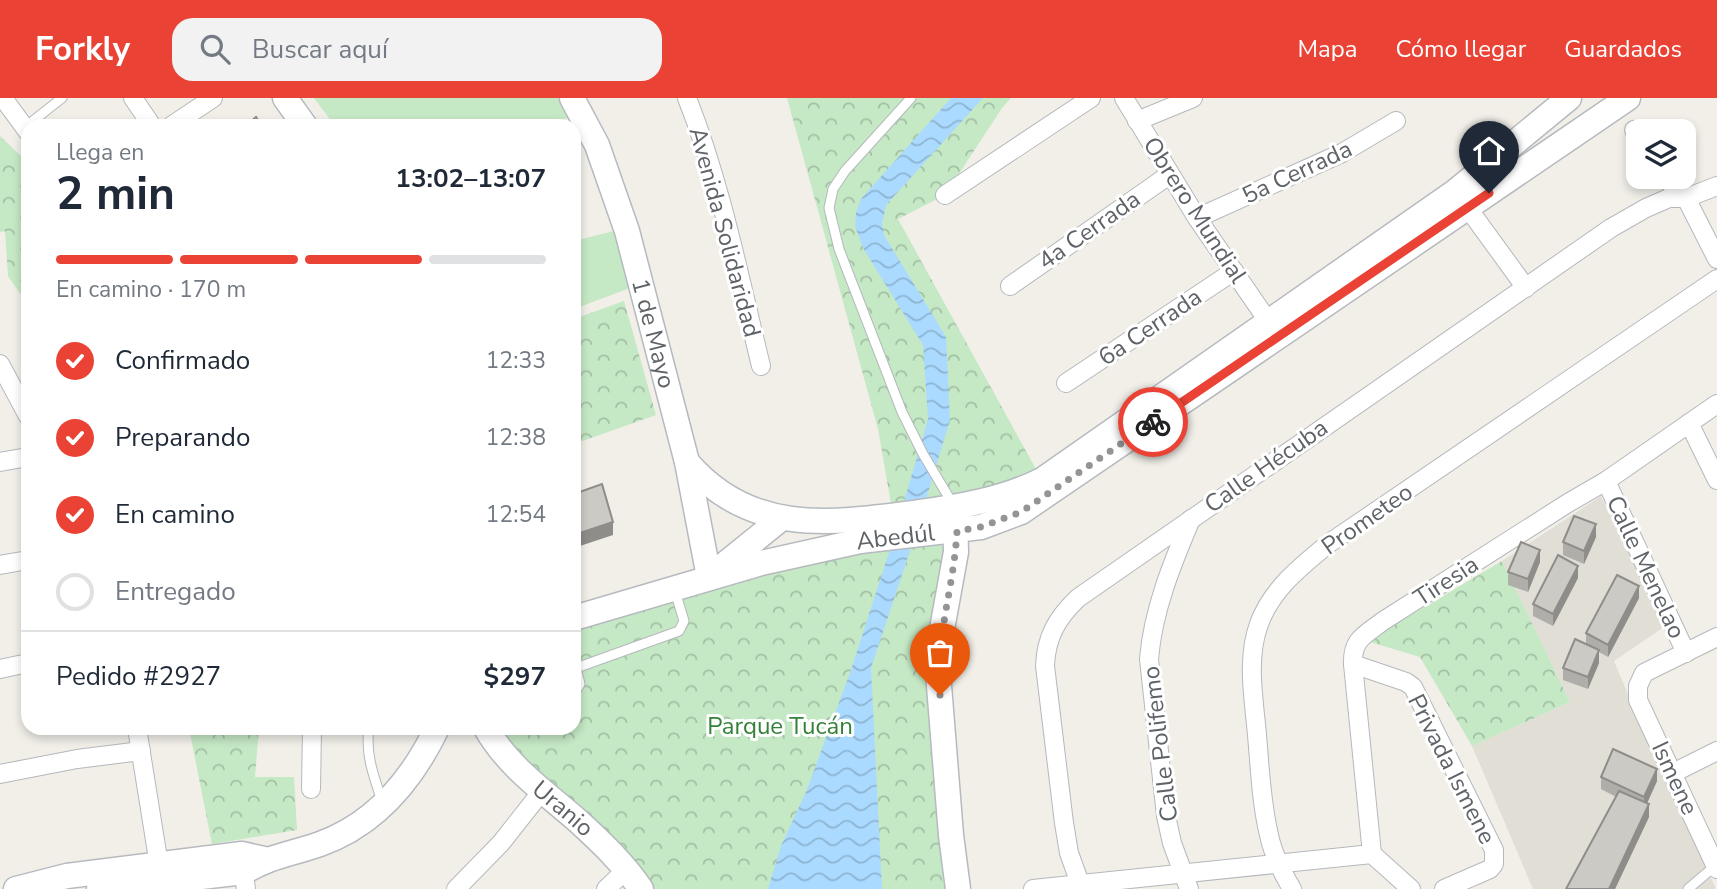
<!DOCTYPE html>
<html lang="es">
<meta charset="utf-8">
<style>
:root{--surface:#fff;--page:#f2f2f3;--text:#1f2937;--muted:#747a83;--line:#e0e1e3;--accent:#ea4335}
body{margin:0;font-family:"Nunito Sans",sans-serif;background:var(--page);color:var(--text);height:100vh;display:flex;flex-direction:column;font-size:26px;white-space:nowrap}
*{box-sizing:border-box;margin:0}
p{font-size:23px;color:var(--muted)}
.icon{flex:none;width:38px;height:38px;fill:none;stroke:currentColor;stroke-width:2;stroke-linecap:round;stroke-linejoin:round}
.map{position:relative;flex:1;overflow:hidden}
.side{position:absolute;left:21px;top:21px;width:560px;height:616px;display:flex;flex-direction:column;background:var(--surface);border-radius:21px;box-shadow:0 4px 10px #0003}
.side>*{flex:none}
.fabs{position:absolute;left:1626px;top:21px;display:grid;gap:14px}
.fabs a{display:grid;place-items:center;width:70px;height:70px;border-radius:14px;background:var(--surface);box-shadow:0 4px 10px #0003;font-size:35px}
.pin{position:absolute;display:grid;place-items:center;width:60px;height:60px;color:#fff;margin:-72px -30px;border-radius:50% 50% 50% 0;rotate:-45deg;box-shadow:0 0 7px #0007}
.pin .icon{rotate:45deg}
.courier{position:absolute;display:grid;place-items:center;width:70px;height:70px;margin:-35px;border:5px solid #ea4335;border-radius:50%;background:#fff;color:#222;box-shadow:0 2px 9px #0007}
.summary em{font-style:normal;font-weight:700}
.summary div{display:flex;flex-direction:column-reverse}
.summary{display:flex;align-items:center;justify-content:space-between;height:119px;padding:0 35px}
h1{font-size:46px;font-weight:700;line-height:52px}
.bar{display:grid;grid-template-columns:repeat(4,1fr);gap:10px 7px;align-content:center;height:84px;padding:0 35px}
.bar i{height:9px;border-radius:5px;background:var(--line)}
.bar .selected{background:var(--accent)}
.bar p{grid-column:span 4}
.line{display:flex;align-items:center;gap:18px;padding:0 35px;border-top:2px solid var(--line)}
.line div{flex:1}
ol{padding:0 35px;list-style:none}
li{display:flex;align-items:center;gap:21px;height:77px}
li p{margin-inline-start:auto}
li .icon{padding:7px;border-radius:50%;background:var(--accent);color:#fff;stroke-width:4}
li:last-child{color:var(--muted)}
li i{width:38px;height:38px;border:4px solid var(--line);border-radius:50%}
header{display:flex;align-items:center;gap:42px;box-sizing:border-box;height:98px;padding:0 35px;background:var(--accent);color:#fff}
header strong{font-size:33px}
nav{display:flex;gap:38px;margin-inline-start:auto;font-size:24px}
.search{width:490px;height:63px;background:var(--page);display:flex;align-items:center;gap:18px;box-sizing:border-box;padding:0 24px;border-radius:21px;color:var(--muted);font-size:26px}
.map>svg:first-child{display:block}
</style>
<header>
<strong>Forkly</strong>
<div class="search"><svg class="icon" aria-label="search" viewBox="0 0 24 24"><circle cx="10" cy="10" r="6"/><path d="M15 15l6 6"/></svg>Buscar aquí</div>
<nav><a>Mapa</a><a>Cómo llegar</a><a>Guardados</a></nav>
</header>
<div class="map">
<svg width="1717" height="791" viewBox="0 0 1717 791">
<defs>
<pattern id="park-crowns" width="20" height="18" patternUnits="userSpaceOnUse" patternTransform="scale(1.75)"><rect width="20" height="18" fill="#c5e8c5"/><path d="M2 6a3 3 0 1 1 6 0M12 15a3 3 0 1 1 6 0" fill="none" stroke="#a3c0a4"/></pattern>
<pattern id="water-waves" width="16" height="10" patternUnits="userSpaceOnUse" patternTransform="scale(1.75)"><rect width="16" height="10" fill="#aadaff"/><path d="M0 5q4-4 8 0t8 0" fill="none" stroke="#8eb4d2"/></pattern>
</defs>
<rect width="100%" height="100%" fill="#f1efe8"/>
<path fill="#e1ded6" d="M1601,398L1664,529L1614,563L1656,663L1716,791H1533L1472,648L1570,604L1502,463Z"/>
<g fill="#c5e8c5">
<path d="M314,0H558L569,19L549,28H335Z"/>
<path d="M618,132L630,190L574,211V143Z"/>
</g>
<g fill="url(#park-crowns)">
<path d="M787,0H1011L1002,10L945,97L898,121L1042,382L893,417L878,331Z"/>
<path d="M0,38L28,65V207L8,178L5,133L0,134Z"/>
<path d="M624,203L656,317L574,346V221Z"/>
<path d="M940,443L956,454L940,542L958,791H641L486,630H574V520L709,479Z"/>
<path d="M1502,463L1570,604L1472,648L1420,559L1367,543Z"/>
<path d="M189,630H259L255,679H294L297,732L212,746Z"/>
</g>
<path fill="url(#water-waves)" d="M951,0H983L886,107L882,126L884,137L946,239L950,322L914,441L871,570L882,791H768L781,748L806,694L851,572L892,445L928,321L923,247L863,150L855,128L856,115L861,101Z"/>
<g fill="none" stroke-linecap="round" stroke-linejoin="round">
<g stroke="#b5b8bc" stroke-width="11">
<g id="lane">
<path d="M911,0L845,73L833,91L829,110L839,151L902,314L923,356L954,408"/>
<path d="M24,30L62,0"/>
<path d="M574,563L580,586L574,596"/>
<path d="M576,570L679,533L684,523L675,493"/>
<path d="M369,630C365,656 374,679 382,703"/>
<path d="M1688,791L1715,768"/>
</g>
</g>
<g stroke="#b5b8bc" stroke-width="20">
<g id="street">
<path d="M3,0L28,34"/>
<path d="M133,0L152,28"/>
<path d="M687,0C721,86 739,178 761,268"/>
<path d="M1124,0L1197,120L1268,223"/>
<path d="M1137,23L1193,0"/>
<path d="M171,28L213,0"/>
<path d="M1634,32L1638,39"/>
<path d="M1664,79L1686,100L1717,161"/>
<path d="M945,97L1091,0"/>
<path d="M1462,102L1526,190"/>
<path d="M1197,120L1342,55L1396,23"/>
<path d="M1010,188L1169,77"/>
<path d="M0,266L28,318"/>
<path d="M1066,285L1234,173"/>
<path d="M1689,325L1717,382"/>
<path d="M0,364L28,359"/>
<path d="M1606,383L1686,555"/>
<path d="M0,467L28,462"/>
<path d="M1717,539L1644,575L1638,588V602L1717,771"/>
<path d="M1353,566L1406,584L1413,589L1494,752V766L1490,771L1444,791"/>
<path d="M0,571L28,565"/>
<path d="M137,630L159,767"/>
<path d="M1673,675L1717,653"/>
<path d="M0,676L77,661L141,653"/>
<path d="M311,691L312,630"/>
<path d="M1372,756L1353,566C1352,541 1365,537 1383,523L1568,405L1606,383L1717,306"/>
<path d="M242,763L246,791"/>
<path d="M456,791L501,745L542,693"/>
<path d="M606,791L627,771"/>
<path d="M1033,791L1372,756L1411,791"/>
<path d="M1082,791L1069,755L1064,725L1045,568C1046,539 1057,520 1078,500L1611,130L1646,110L1669,100H1686L1717,88"/>
<path d="M1189,791L1172,745L1166,718L1149,561C1153,512 1172,466 1191,421"/>
<path d="M1292,791C1282,774 1273,757 1269,737C1261,704 1260,670 1257,637C1254,601 1246,561 1259,526C1271,492 1301,468 1328,446L1717,181"/>
</g>
</g>
<g stroke="#b6babf" stroke-width="27">
<g id="secondary">
<path d="M285,0L305,28"/>
<path id="s1" d="M572,0L597,47L627,133L687,364L709,479"/>
<path d="M687,364C749,437 829,426 914,415C957,409 1002,402 1042,382L1456,93L1569,0"/>
<path d="M955,416L956,454L940,542L938,575L951,737L958,791"/>
<path d="M715,474L782,420"/>
<path id="s2" d="M574,520L761,465L860,443L981,429L1021,414L1628,0"/>
<path id="s3" d="M486,630C508,669 545,694 578,723C601,744 623,765 641,791"/>
<path d="M16,791L67,778L242,756L264,761"/>
<path d="M99,791L244,774C270,758 292,756 320,746C376,726 412,682 437,630"/>
</g>
</g>
<use href="#lane" stroke="#fff" stroke-width="9"/>
<use href="#street" stroke="#fff" stroke-width="18"/>
<use href="#secondary" stroke="#fff" stroke-width="24"/>
</g>
<g fill="#afaea9">
<path d="M1596,439L1584,466L1563,457V444Z"/>
<path d="M1540,464L1528,494L1508,487V474Z"/>
<path d="M1578,480L1553,528L1533,518V506Z"/>
<path d="M1639,500L1608,559L1599,554V565L1588,591L1563,582V570L1586,546V535Z"/>
<path d="M1601,679L1657,683L1647,705L1649,719L1615,791H1566L1616,699L1601,691Z"/>
</g>
<g fill="#8f8d8a">
<path d="M577,101V118L574,119V103Z"/>
<path d="M613,424V437L574,450V437Z"/>
<path d="M1596,426V439L1584,466V453Z"/>
<path d="M1540,452V464L1528,494V481Z"/>
<path d="M1578,468V480L1553,528V516Z"/>
<path d="M1639,488V500L1608,559V547Z"/>
<path d="M1599,552V565L1588,591V579Z"/>
<path d="M1657,671V683L1644,712V699Z"/>
<path d="M1649,706V719L1615,791H1609Z"/>
</g>
<g fill="#cccac5" stroke="#8f8d8a" stroke-width="2">
<path d="M256,19L262,28H245Z"/>
<path d="M541,22L543,28H529Z"/>
<path d="M602,386L613,424L574,437V396Z"/>
<path d="M1574,418L1596,426L1584,453L1563,444Z"/>
<path d="M1521,444L1540,452L1528,481L1508,474Z"/>
<path d="M1558,457L1578,468L1553,516L1533,506Z"/>
<path d="M1617,477L1639,488L1608,547L1586,535Z"/>
<path d="M1575,541L1599,552L1588,579L1563,570Z"/>
<path d="M1613,651L1657,671L1644,699L1601,679Z"/>
<path d="M1619,693L1649,706L1609,791H1566Z"/>
</g>
<g fill="none" stroke-linecap="round" stroke-linejoin="round">
<path stroke="#929495" stroke-width="7" stroke-dasharray="0 12.6" d="M940,597C935,539 954,490 957,433L981,429L1021,414L1153,324"/>
<path stroke="#ea4335" stroke-width="9" d="M1153,324L1489,95"/>
</g>
<g text-anchor="middle" dominant-baseline="central" stroke-width="6" stroke-linejoin="round" paint-order="stroke">
<g font-size="24" fill="#5f6368" stroke="#fff">
<text transform="translate(1297 74) rotate(-25)">5a Cerrada</text>
<text transform="translate(1195 112) rotate(57)">Obrero Mundial</text>
<text transform="translate(1089 132) rotate(-35)">4a Cerrada</text>
<text transform="translate(725 134) rotate(75)">Avenida Solidaridad</text>
<text transform="translate(1150 229) rotate(-34)">6a Cerrada</text>
<text stroke="none"><textPath href="#s1" startOffset="250">1 de Mayo</textPath></text>
<text transform="translate(1266 368) rotate(-35)">Calle Hécuba</text>
<text transform="translate(1367 421) rotate(-35)">Prometeo</text>
<text stroke="none"><textPath href="#s2" startOffset="332">Abedúl</textPath></text>
<text transform="translate(1646 469) rotate(65)">Calle Menelao</text>
<text transform="translate(1446 483) rotate(-33)">Tiresia</text>
<text transform="translate(1160 646) rotate(-97)">Calle Polifemo</text>
<text transform="translate(1452 671) rotate(63)">Privada Ismene</text>
<text transform="translate(1675 680) rotate(65)">Ismene</text>
<text stroke="none"><textPath href="#s3" startOffset="112">Uranio</textPath></text>
</g>
<g font-size="24" fill="#348238" stroke="#fff">
<text x="780" y="628">Parque Tucán</text>
</g>
</g>
</svg>
<div class="fabs">
<a><svg class="icon" aria-label="layers" viewBox="0 0 24 24"><path d="M12 4l9 5-9 5-9-5zM3 14l9 5 9-5"/></svg></a>
</div>
<div class="pin" style="left:940px;top:597px;background:#ea580c"><svg class="icon" aria-label="bag" viewBox="0 0 24 24"><path d="M5 8h14l-1 12H6zM9 8a3 3 0 0 1 6 0"/></svg></div>
<div class="pin" style="left:1489px;top:95px;background:#1f2937"><svg class="icon" aria-label="home" viewBox="0 0 24 24"><path d="M3 11l9-7 9 7M6 9v11h12V9"/></svg></div>
<div class="courier" style="left:1153px;top:324px"><svg class="icon" aria-label="bike" viewBox="0 0 24 24"><circle cx="6" cy="16" r="4"/><circle cx="18" cy="16" r="4"/><path d="M6 16l4-8h5l3 8M10 8l3 8H6M13 5h3"/></svg></div>
<section class="side">
<div class="summary"><div><h1>2 min</h1><p>Llega en</p></div><em>13:02–13:07</em></div>
<div class="bar"><i class="selected"></i><i class="selected"></i><i class="selected"></i><i></i><p>En camino · 170 m</p></div>
<ol>
<li><svg class="icon" aria-label="check" viewBox="0 0 24 24"><path d="M5 12l5 5 9-10"/></svg>Confirmado<p>12:33</p></li>
<li><svg class="icon" aria-label="check" viewBox="0 0 24 24"><path d="M5 12l5 5 9-10"/></svg>Preparando<p>12:38</p></li>
<li><svg class="icon" aria-label="check" viewBox="0 0 24 24"><path d="M5 12l5 5 9-10"/></svg>En camino<p>12:54</p></li>
<li><i></i>Entregado</li>
</ol>
<div class="line" style="height:91px"><div>Pedido #2927</div><b>$297</b></div>
</section>
</div>
